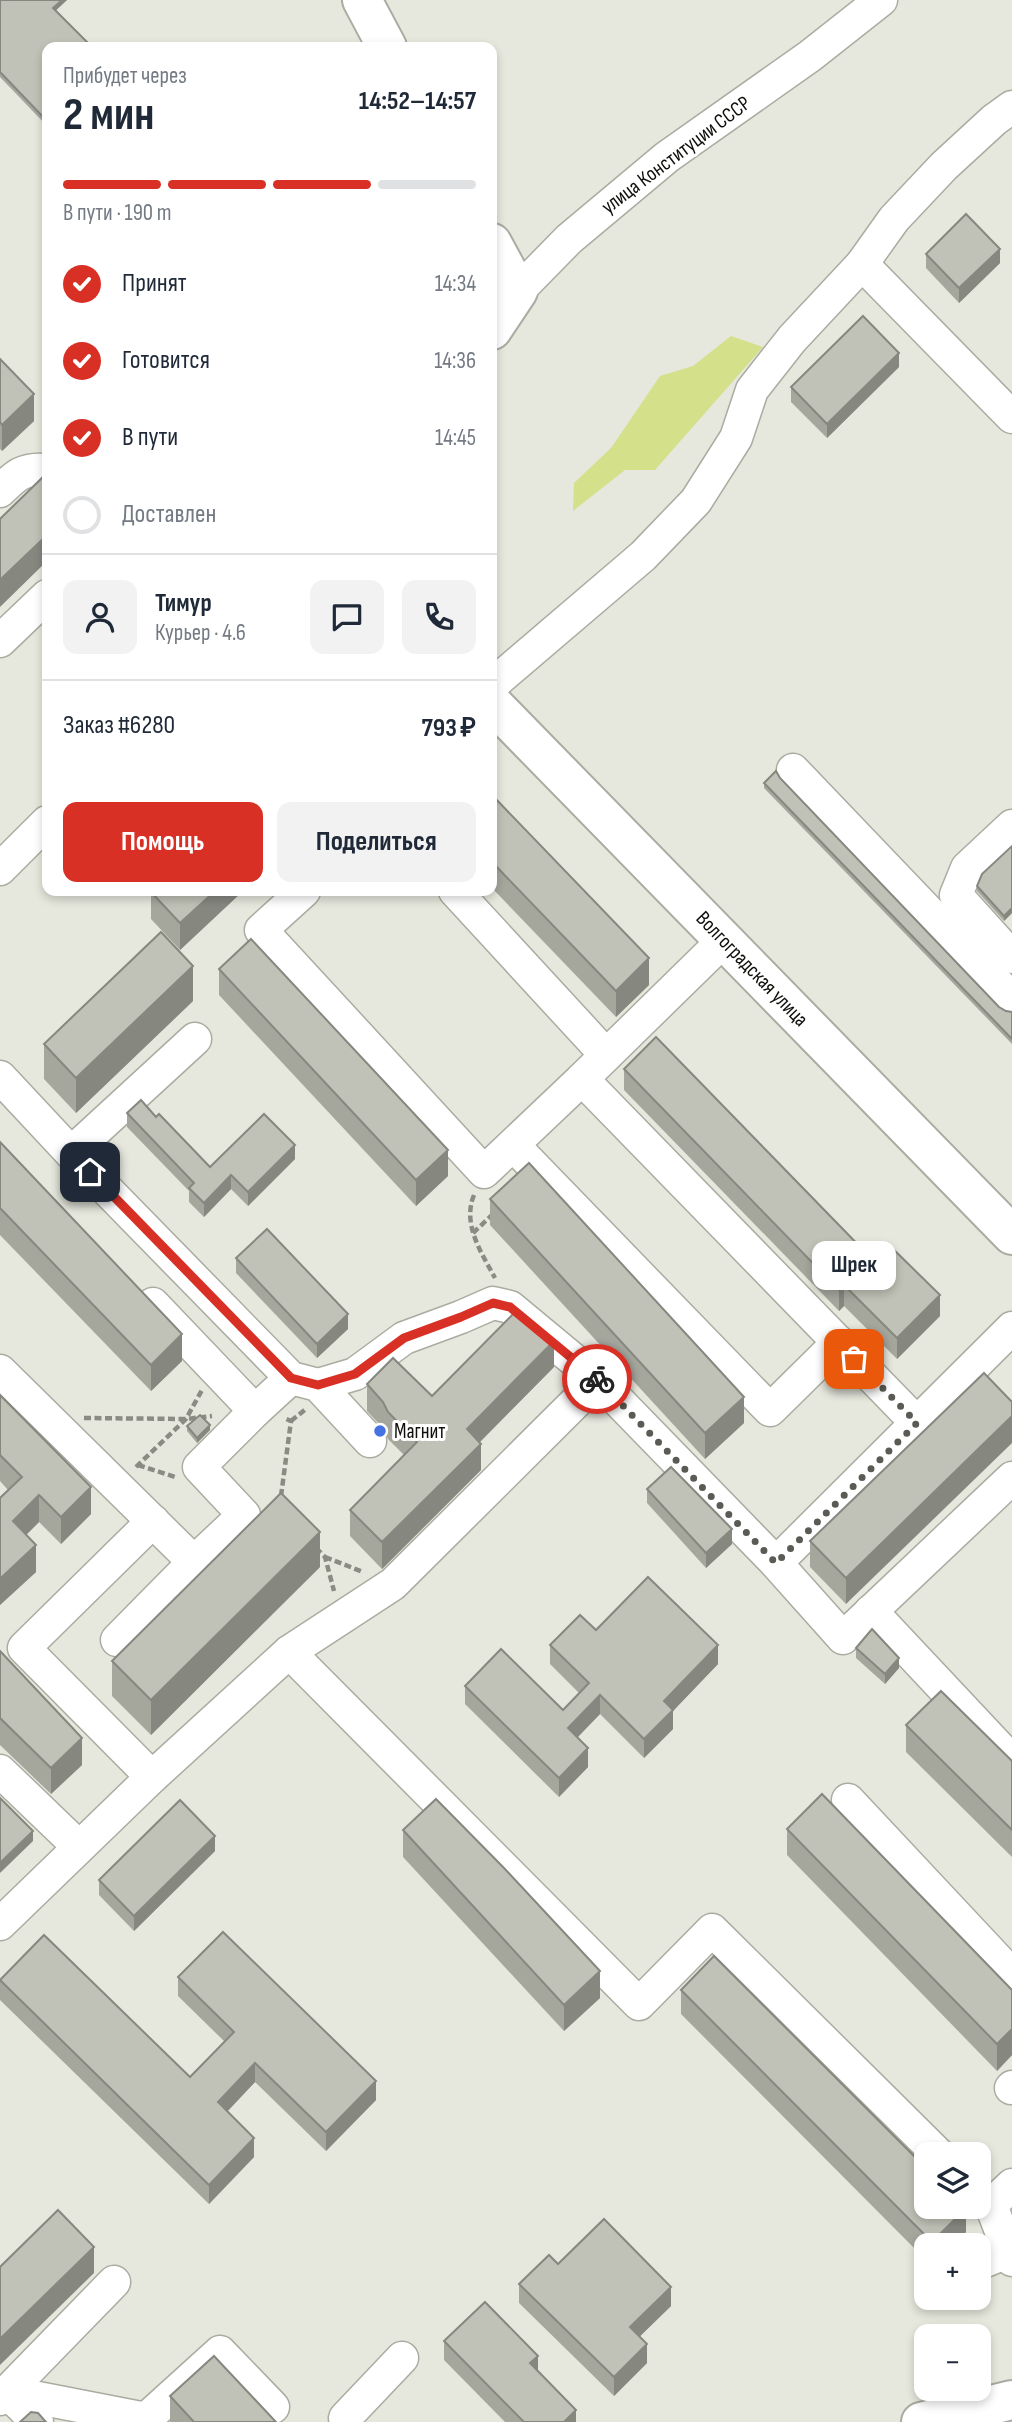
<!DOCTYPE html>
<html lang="ru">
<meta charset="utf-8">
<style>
:root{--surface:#fff;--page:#f2f2f3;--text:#1f2937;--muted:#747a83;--line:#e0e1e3;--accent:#d93025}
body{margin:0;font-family:"Sofia Sans Condensed",sans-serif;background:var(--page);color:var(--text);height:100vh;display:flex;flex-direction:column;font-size:26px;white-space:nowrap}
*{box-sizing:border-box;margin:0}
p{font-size:23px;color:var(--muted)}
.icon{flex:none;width:38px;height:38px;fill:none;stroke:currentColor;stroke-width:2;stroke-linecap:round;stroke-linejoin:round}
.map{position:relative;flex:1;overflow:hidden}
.side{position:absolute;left:42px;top:42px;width:455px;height:854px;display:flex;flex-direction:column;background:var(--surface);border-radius:14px;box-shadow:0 4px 10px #0003}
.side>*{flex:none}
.tools{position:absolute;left:914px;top:2142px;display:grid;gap:14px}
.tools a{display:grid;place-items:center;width:77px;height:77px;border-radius:14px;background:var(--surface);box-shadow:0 4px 10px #0003;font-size:35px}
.pin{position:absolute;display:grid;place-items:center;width:60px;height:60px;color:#fff;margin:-30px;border-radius:14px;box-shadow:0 4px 10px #0006}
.courier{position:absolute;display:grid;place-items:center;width:70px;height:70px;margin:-35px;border:5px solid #d93025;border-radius:50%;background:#fff;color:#222;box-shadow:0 2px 9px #0007}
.bubble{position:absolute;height:49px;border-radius:14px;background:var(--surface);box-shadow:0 4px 10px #0003;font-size:23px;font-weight:700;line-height:49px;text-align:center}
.headline em{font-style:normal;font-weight:700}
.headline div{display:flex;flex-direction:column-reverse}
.headline{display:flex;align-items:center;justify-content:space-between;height:119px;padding:0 21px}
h1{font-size:46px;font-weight:700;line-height:52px}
.bar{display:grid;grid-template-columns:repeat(4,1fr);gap:10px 7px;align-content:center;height:84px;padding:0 21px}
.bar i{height:9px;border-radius:5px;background:var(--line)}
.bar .on{background:var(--accent)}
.bar p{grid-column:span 4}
.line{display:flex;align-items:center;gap:18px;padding:0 21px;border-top:2px solid var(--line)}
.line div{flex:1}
.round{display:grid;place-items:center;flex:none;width:74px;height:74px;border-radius:14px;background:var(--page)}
ol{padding:0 21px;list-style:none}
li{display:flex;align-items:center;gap:21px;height:77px}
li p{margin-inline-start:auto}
li .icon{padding:7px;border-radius:50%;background:var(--accent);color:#fff;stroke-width:4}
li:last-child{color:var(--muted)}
li i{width:38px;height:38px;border:4px solid var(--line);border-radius:50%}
.action{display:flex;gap:14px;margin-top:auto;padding:14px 21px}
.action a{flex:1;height:80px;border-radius:14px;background:var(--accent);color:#fff;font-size:28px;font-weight:700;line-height:80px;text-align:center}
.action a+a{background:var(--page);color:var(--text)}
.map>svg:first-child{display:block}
</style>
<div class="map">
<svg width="1012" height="2422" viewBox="0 0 1012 2422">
<rect width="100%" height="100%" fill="#e6e8dd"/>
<path fill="#d5e08b" d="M731,336L763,347L655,470H625L573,511L574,483L611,448L660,376L693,366Z"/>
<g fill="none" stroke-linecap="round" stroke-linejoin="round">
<g stroke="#aaaca1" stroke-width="35">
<g id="minor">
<path d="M862,264L1012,417"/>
<path d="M518,291L569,239L667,157L810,56L881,0"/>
<path d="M0,491C16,475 23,468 47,470"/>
<path d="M0,641L47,596"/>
<path d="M492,685L643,556L696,501L736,438L752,390L792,339L862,264L894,219L944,166L994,120L1012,107"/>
<path d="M793,770L1012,999"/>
<path d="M1012,826L967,868L956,895L1012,957"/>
<path d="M0,869L47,822"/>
<path d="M304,891L261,930L484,1172L582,1079"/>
<path d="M455,891L606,1055"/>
<path d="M724,940L582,1079L917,1423"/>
<path d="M0,1077L71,1153L291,1378L318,1385L370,1441"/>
<path d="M513,1145L770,1410L839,1342"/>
<path d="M71,1153L195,1039"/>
<path d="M153,1304L255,1411L291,1378"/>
<path d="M0,1371L194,1562L117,1640"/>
<path d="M318,1385L355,1374L404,1338L461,1317L493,1303L510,1307L598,1380"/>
<path d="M194,1562L244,1515L199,1467L255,1411"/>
<path d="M776,1563L1012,1328"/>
<path d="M871,1611L1012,1761"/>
<path d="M289,1652L639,2004L712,1930L938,2154"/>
<path d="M0,1771L79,1847"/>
<path d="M152,1777L289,1652L393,1584L598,1380L776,1563L843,1638L1012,1478"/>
<path d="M848,1800L1012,1975"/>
<path d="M0,1924L152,1777L24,1648L153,1521"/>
<path d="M1011,2088L1012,2087"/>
<path d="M1012,2185L991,2205L1012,2260"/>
<path d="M978,2264L1012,2250"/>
<path d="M0,2399L7,2392L146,2419L220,2352L273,2407"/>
<path d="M37,2422L7,2392L114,2282"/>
<path d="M347,2422L345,2418L402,2358"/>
</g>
</g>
<g stroke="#aaaca1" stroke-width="42">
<g id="major">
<path d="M362,0L387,47"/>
<path d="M492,243L518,291L492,330"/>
<path d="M492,703L1012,1235"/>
<path d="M921,2422L1012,2400"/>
</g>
</g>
<g stroke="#8a8c84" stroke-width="4.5" stroke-dasharray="7 3.5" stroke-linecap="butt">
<path d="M474,1195C462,1224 481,1252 495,1278"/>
<path d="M473,1233L493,1214"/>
<path d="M84,1418L186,1419L212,1416"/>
<path d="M291,1421L307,1408"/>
<path d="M138,1465L175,1477"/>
<path d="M136,1467L186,1419L202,1390"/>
<path d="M281,1496L291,1421L286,1419"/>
<path d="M316,1548L325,1557L334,1591"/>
<path d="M325,1557L363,1572"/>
</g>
<use href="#minor" stroke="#fff" stroke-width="32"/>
<use href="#major" stroke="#fff" stroke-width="38"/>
</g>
<g fill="#a5a79d">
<path d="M0,0H67L56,10L47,47V126L0,77Z"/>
<path d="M926,254L1000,263L959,303L926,268Z"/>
<path d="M0,359L34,421L2,451L0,449Z"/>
<path d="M899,367L827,438L791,402V387Z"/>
<path d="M780,778L999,1007L1006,1011L1012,1012V1044L764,788V783Z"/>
<path d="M492,795L649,985L616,1017L492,888Z"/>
<path d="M1012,846V913L1004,921L977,891V886Z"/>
<path d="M153,891H243L180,950L151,919V892Z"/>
<path d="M219,969L448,1176L416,1206L219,995Z"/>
<path d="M193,1001L76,1113L44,1079V1044Z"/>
<path d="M624,1069L872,1259L940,1316L897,1359L844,1306L839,1311L624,1090Z"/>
<path d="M127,1113L156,1117L210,1167L295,1159L248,1206L231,1189L204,1217L189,1202V1191L127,1127Z"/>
<path d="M0,1142L182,1361L151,1391L0,1235Z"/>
<path d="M490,1199L744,1423L705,1459L490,1225Z"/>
<path d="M236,1258L348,1329L317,1358L236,1273Z"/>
<path d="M554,1367L480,1442L481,1470L382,1569L350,1536V1510L404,1455L388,1439L383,1428L367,1411V1384L432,1396Z"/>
<path d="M984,1373L846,1604L810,1567V1541Z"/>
<path d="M0,1395L91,1514L61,1544L39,1522L26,1535L36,1572L0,1605V1498L8,1490L0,1481Z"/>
<path d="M187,1426L210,1430L197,1443L187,1431Z"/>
<path d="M647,1489L732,1544L706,1568L647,1503Z"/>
<path d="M320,1567L151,1735L112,1696V1661Z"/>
<path d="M596,1630L718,1664L673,1711V1729L644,1758L600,1714L578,1737L588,1767L559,1797L465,1704V1686L563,1710L579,1693L550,1664V1645Z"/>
<path d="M856,1648L899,1668L885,1684L856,1658Z"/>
<path d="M0,1651L82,1765L51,1794L0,1745Z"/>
<path d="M906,1725L1012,1761V1857L906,1752Z"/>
<path d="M787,1829L1012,1990V2055L997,2071L787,1855Z"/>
<path d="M403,1830L600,1998L564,2031L403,1857Z"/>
<path d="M215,1851L134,1931L99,1895V1880Z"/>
<path d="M178,1977L376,2100L326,2151L255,2082L227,2112L254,2157L209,2204L0,2000V1980L190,2077L225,2042L178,1996Z"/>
<path d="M681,1990L966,2232L953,2245H926V2260L681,2014Z"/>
<path d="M558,2264L671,2306L640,2336L647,2363L614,2396L519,2303V2284Z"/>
<path d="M444,2341L538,2371L576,2422H505L444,2360Z"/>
<path d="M170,2396L276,2422H170Z"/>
</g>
<g fill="#868880">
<path d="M62,0H67L53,13V8Z"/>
<path d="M1000,249V263L959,303V288Z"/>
<path d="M899,353V367L827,438V424Z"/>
<path d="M34,394V421L2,451V425Z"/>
<path d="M47,535V561L0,607V580Z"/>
<path d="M215,891H243L180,950V923Z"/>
<path d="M1012,908V913L1004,921V916Z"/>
<path d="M649,958V985L616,1017V991Z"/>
<path d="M193,966V1001L76,1113V1078Z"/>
<path d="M295,1145V1159L248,1206V1192Z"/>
<path d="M448,1150V1176L416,1206V1180Z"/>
<path d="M231,1175V1189L204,1217V1203Z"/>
<path d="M844,1285V1306L839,1311V1290Z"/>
<path d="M940,1295V1316L897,1359V1338Z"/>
<path d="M348,1314V1329L317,1358V1344Z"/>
<path d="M182,1334V1361L151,1391V1365Z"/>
<path d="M554,1341V1367L467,1455V1429Z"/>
<path d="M744,1397V1423L705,1459V1433Z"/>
<path d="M1012,1416V1443L846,1604V1578Z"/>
<path d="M210,1425V1430L197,1443V1438Z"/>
<path d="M481,1444V1470L382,1569V1542Z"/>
<path d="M91,1487V1514L61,1544V1517Z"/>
<path d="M39,1495V1522L13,1548V1521Z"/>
<path d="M732,1529V1544L706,1568V1553Z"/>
<path d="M320,1532V1567L151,1735V1700Z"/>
<path d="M36,1545V1572L0,1605V1579Z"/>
<path d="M718,1645V1664L673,1711V1729L644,1758V1739L664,1701Z"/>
<path d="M899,1658V1668L885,1684V1674Z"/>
<path d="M600,1695V1714L568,1747V1728Z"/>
<path d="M82,1738V1765L51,1794V1768Z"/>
<path d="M588,1748V1767L559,1797V1778Z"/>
<path d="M33,1831V1841L0,1873V1863Z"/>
<path d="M215,1836V1851L134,1931V1916Z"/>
<path d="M600,1971V1998L564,2031V2005Z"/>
<path d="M1012,2029V2055L997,2071V2044Z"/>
<path d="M255,2063V2082L218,2121V2102Z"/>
<path d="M376,2081V2100L326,2151V2132Z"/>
<path d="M254,2138V2157L209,2204V2185Z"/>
<path d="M966,2208V2232L953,2245H932V2242Z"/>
<path d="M94,2247V2273L0,2365V2339Z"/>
<path d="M671,2287V2306L630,2346V2327Z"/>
<path d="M647,2344V2363L614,2396V2377Z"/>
<path d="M538,2356V2375L530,2363Z"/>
<path d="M576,2410V2422H564Z"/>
</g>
<g fill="#c0c2b7" stroke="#868880" stroke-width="2">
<path d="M0,0H62L53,8L92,47H47V121L0,72Z"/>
<path d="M966,214L1000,249L959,288L926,254Z"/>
<path d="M863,316L899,353L827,424L791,387Z"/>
<path d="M0,359L34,394L2,425L0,422Z"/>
<path d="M47,473V535L0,580V519Z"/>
<path d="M776,771L780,778L999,1007L1006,1011L1012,1012V1039L764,783Z"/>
<path d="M492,795L649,958L616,991L492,862Z"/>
<path d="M1012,846V908L1004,916L977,886L982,874Z"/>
<path d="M153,891H215L180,923L151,892Z"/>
<path d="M161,932L193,966L76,1078L44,1044Z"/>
<path d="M251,939L448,1150L416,1180L219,969Z"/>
<path d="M656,1037L872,1259L888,1244L940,1295L897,1338L844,1285L839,1290L624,1069Z"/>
<path d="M141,1100L156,1117L159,1114L210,1167L264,1114L295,1145L248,1192L231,1175L204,1203L189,1188L194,1183L127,1113Z"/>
<path d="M0,1142L182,1334L151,1365L0,1208Z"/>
<path d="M529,1163L744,1397L705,1433L490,1199Z"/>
<path d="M267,1229L348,1314L317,1344L236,1258Z"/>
<path d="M517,1310L554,1341L467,1429L481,1444L382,1542L350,1510L417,1442L388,1412L383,1402L367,1384L393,1358L432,1396Z"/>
<path d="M984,1373L1012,1402V1416L846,1578L810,1541Z"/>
<path d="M0,1395L91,1487L61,1517L39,1495L13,1521L36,1545L0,1579V1498L22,1477L0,1455Z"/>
<path d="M200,1415L210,1425L197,1438L187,1426Z"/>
<path d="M671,1467L732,1529L706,1553L647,1489Z"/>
<path d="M281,1493L320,1532L151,1700L112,1661Z"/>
<path d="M648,1577L718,1645L664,1701L673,1710L644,1739L600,1695L568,1728L588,1748L559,1778L465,1686L501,1649L563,1710L589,1683L550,1645L580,1615L596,1630Z"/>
<path d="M872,1629L899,1658L885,1674L856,1648Z"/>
<path d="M0,1651L82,1738L51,1768L0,1718Z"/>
<path d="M941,1691L1012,1761V1830L906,1725Z"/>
<path d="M822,1794L1012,1990V2029L997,2044L787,1829Z"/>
<path d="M0,1798L33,1831L0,1863Z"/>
<path d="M436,1799L504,1868L600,1971L564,2005L403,1830Z"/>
<path d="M180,1800L215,1836L134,1916L99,1880Z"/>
<path d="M223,1932L376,2081L326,2132L255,2063L218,2102L254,2138L209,2185L0,1980L44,1935L190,2077L234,2032L178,1977Z"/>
<path d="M714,1956L926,2168V2207H964L966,2208L932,2242L681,1990Z"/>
<path d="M58,2210L94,2247L0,2339V2267Z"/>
<path d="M604,2219L671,2287L630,2327L647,2344L614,2377L519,2284L549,2255L558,2264Z"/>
<path d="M485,2302L538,2356L530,2363L576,2410L564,2422H524L444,2341Z"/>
<path d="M214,2356L276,2422H194L170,2396Z"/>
<path d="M31,2412L38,2413L46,2422H20Z"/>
</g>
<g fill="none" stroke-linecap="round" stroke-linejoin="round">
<path stroke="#5a5b54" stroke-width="7" stroke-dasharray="0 12.6" d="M597,1379L776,1563L917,1423L854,1359"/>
<path stroke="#d93025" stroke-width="9" d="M90,1172L291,1378L318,1385L355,1374L404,1338L461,1317L493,1303L510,1307L597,1379"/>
</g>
<circle fill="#4572e3" stroke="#fff" stroke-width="2.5" cx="380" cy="1431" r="7"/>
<g text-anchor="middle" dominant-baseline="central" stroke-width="6" stroke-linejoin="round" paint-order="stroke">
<g font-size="21" fill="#0f0f0b" stroke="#fff">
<text transform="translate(676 155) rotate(-37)">улица Конституции СССР</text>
<text transform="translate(752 969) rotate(46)">Волгоградская улица</text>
</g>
<g font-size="21" fill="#0f0f0b" stroke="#fff" text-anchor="start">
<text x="394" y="1431">Магнит</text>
</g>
</g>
</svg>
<div class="tools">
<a><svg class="icon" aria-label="layers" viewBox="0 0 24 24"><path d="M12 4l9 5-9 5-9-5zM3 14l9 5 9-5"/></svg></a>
<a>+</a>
<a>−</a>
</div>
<div class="pin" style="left:854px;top:1359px;background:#ea580c"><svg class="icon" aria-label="bag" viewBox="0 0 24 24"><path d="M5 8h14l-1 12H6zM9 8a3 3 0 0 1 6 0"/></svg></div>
<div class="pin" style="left:90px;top:1172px;background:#1f2937"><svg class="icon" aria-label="home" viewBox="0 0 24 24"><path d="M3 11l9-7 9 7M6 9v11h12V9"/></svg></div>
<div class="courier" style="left:597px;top:1379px"><svg class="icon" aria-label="bike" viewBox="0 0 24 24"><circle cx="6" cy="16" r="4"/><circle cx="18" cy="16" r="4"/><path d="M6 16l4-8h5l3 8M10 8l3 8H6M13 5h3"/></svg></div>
<div class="bubble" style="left:812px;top:1241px;width:84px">Шрек</div>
<section class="side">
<div class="headline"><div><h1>2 мин</h1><p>Прибудет через</p></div><em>14:52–14:57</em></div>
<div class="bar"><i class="on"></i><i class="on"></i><i class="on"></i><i></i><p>В пути · 190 m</p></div>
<ol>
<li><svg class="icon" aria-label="check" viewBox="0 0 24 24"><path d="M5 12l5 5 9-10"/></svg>Принят<p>14:34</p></li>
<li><svg class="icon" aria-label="check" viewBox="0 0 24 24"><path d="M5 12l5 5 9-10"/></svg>Готовится<p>14:36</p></li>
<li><svg class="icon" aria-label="check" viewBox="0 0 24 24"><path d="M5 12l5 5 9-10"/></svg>В пути<p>14:45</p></li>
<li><i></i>Доставлен</li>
</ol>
<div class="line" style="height:126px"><a class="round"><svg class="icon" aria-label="person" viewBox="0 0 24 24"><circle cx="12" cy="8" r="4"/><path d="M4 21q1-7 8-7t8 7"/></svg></a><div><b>Тимур</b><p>Курьер · 4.6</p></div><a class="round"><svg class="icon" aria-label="chat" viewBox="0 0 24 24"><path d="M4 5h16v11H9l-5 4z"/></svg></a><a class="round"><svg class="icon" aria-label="phone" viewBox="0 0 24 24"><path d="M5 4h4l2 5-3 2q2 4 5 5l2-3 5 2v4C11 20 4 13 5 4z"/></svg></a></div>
<div class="line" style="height:91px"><div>Заказ #6280</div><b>793 ₽</b></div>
<div class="action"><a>Помощь</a><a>Поделиться</a></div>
</section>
</div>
